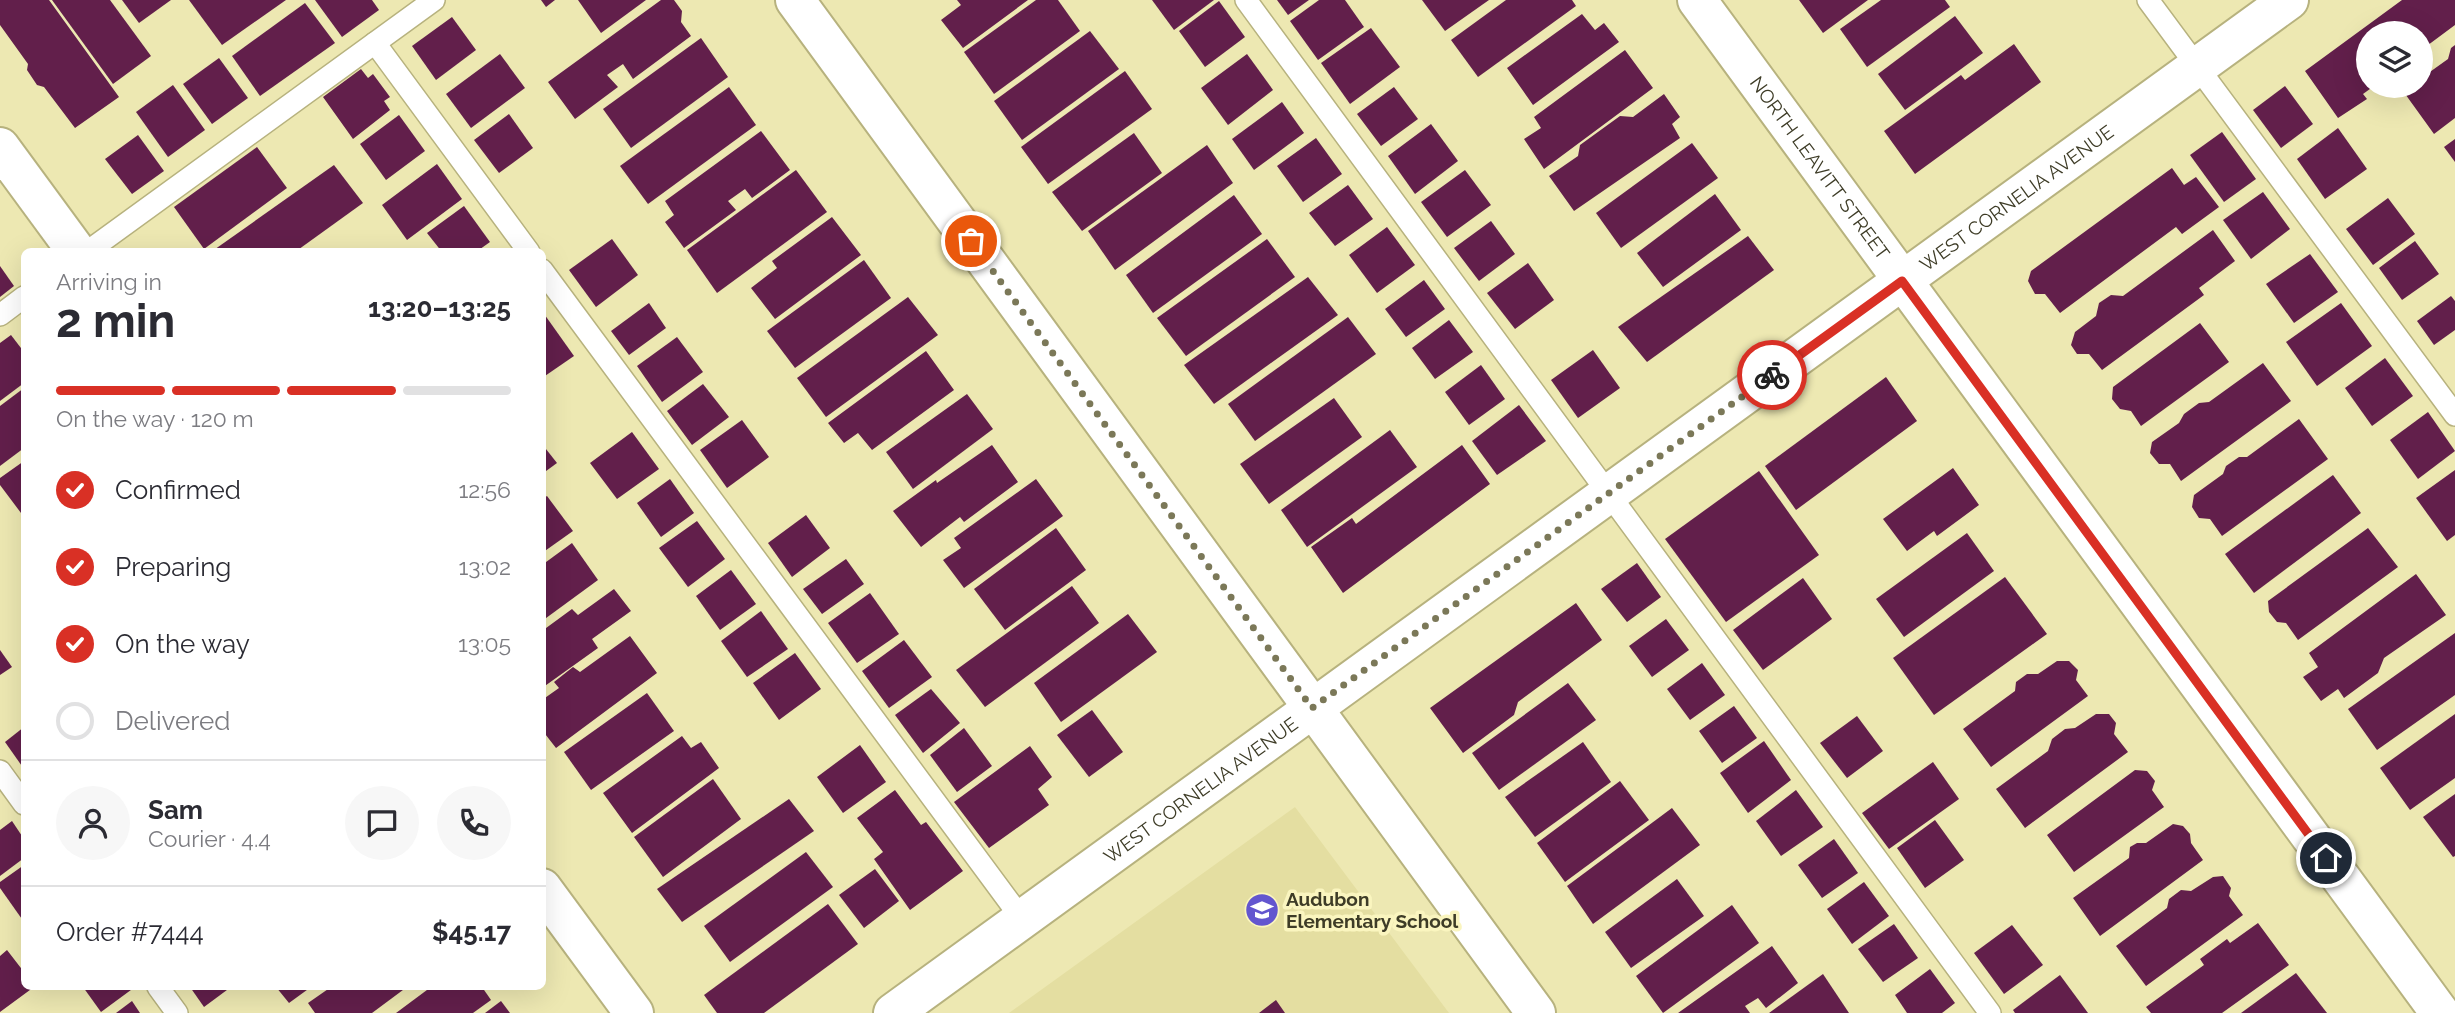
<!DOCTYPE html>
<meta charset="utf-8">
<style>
:root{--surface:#fff;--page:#f7f7f7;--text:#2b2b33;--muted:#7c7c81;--line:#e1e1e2;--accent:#d93025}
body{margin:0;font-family:Raleway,sans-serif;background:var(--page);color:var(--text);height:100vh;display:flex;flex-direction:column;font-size:26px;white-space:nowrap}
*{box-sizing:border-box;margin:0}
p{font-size:23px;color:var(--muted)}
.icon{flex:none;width:38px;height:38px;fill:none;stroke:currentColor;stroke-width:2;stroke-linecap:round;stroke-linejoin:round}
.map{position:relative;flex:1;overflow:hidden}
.sheet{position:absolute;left:21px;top:248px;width:525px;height:742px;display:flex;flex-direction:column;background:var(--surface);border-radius:10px;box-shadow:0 7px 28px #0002}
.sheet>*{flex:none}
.fabs{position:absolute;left:2356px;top:21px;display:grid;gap:14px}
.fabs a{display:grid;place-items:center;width:77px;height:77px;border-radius:50%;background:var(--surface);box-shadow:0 7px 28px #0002;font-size:35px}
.pin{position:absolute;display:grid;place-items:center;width:60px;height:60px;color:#fff;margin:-30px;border:4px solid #fff;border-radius:50%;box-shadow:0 2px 7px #0007}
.courier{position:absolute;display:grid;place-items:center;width:70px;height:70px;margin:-35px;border:5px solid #d93025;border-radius:50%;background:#fff;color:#222;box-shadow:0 2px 9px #0007}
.headline em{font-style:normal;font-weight:700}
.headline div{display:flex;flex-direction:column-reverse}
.headline{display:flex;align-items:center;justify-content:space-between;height:119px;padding:0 35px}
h1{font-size:46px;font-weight:700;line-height:52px}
.bar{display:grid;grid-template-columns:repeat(4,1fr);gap:10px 7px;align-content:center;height:84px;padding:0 35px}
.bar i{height:9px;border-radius:5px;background:var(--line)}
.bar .selected{background:var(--accent)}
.bar p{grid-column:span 4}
.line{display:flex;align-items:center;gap:18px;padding:0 35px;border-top:2px solid var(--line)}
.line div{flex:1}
.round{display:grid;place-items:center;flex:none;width:74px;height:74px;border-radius:37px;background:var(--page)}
ol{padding:0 35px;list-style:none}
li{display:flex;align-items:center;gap:21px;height:77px}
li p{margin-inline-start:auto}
li .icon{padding:7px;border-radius:50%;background:var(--accent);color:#fff;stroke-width:4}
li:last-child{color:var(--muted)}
li i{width:38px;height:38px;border:4px solid var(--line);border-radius:50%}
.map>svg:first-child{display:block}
</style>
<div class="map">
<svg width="2455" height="1013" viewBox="0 0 2455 1013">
<rect width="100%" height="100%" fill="#ede8b2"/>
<path fill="#e4dea1" d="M1295,807L1449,1013H1009Z"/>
<g fill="#621f4b">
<path d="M0,0H49L119,97L75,128L44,87L37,85L27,70L28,64L0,25Z"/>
<path d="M52,0H110L151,56L113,84Z"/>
<path d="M122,0H171L139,23Z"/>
<path d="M189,0H286L222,45Z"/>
<path d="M315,0H372L379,10L342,37Z"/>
<path d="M541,0H555L546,7Z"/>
<path d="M578,0H646L601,33Z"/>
<path d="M661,0H674L682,11L681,22L691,36L633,79L623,64L607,75L618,87L575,119L548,82Z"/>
<path d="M957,0H1028L963,48L941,20L961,5Z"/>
<path d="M1036,0H1058L1080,31L994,94L964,52Z"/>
<path d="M1152,0H1214L1174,30Z"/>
<path d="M1277,0H1309L1288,15Z"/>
<path d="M1319,0H1345L1364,27L1318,60L1290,21Z"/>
<path d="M1422,0H1489L1445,31Z"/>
<path d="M1506,0H1572L1576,6L1478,77L1451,40Z"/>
<path d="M1799,0H1868L1823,33Z"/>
<path d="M1881,0H1945L1950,7L1867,67L1840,29Z"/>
<path d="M2402,0H2455V25L2420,51V33H2368V86H2374L2363,94L2367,99L2338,118L2305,71Z"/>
<path d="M1219,1L1245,37L1205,67L1179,31Z"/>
<path d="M305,3L335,43L260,96L232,56Z"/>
<path d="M1582,14L1595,30L1604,23L1619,42L1533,105L1507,68Z"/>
<path d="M1955,16L1983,53L1905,110L1878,74Z"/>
<path d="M452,17L476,50L436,80L412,46Z"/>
<path d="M1371,28L1400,67L1350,104L1321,63Z"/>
<path d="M1090,31L1119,69L1022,140L994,101Z"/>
<path d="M701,38L728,77L631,148L603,109Z"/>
<path d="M2014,44L2041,82L1915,174L1884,131L1961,75L1965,80Z"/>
<path d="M2455,45V118L2434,134L2403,91L2411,86H2420V79L2448,59L2451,48Z"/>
<path d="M1625,50L1653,88L1544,169L1524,139L1541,128L1534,117Z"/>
<path d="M500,54L525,88L471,128L446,94Z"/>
<path d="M1247,54L1273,90L1228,125L1201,88Z"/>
<path d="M219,58L248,98L212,124L183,84Z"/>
<path d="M361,69L368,78L373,74L390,97L384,101L390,110L353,139L323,97Z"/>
<path d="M1125,71L1152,109L1048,184L1021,147Z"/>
<path d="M173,85L205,130L168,157L136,112Z"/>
<path d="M2285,86L2313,124L2281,148L2253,110Z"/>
<path d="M729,87L756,125L648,204L620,166Z"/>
<path d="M1394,87L1418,119L1381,146L1357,114Z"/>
<path d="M1664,94L1680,117L1672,124L1680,138L1574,211L1549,176L1578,156L1580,145L1620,116L1633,117Z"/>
<path d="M1282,102L1304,133L1254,170L1232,139Z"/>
<path d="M509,114L533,148L499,173L474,140Z"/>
<path d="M399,115L425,151L386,180L360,144Z"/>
<path d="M1431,124L1458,161L1415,194L1388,156Z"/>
<path d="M2338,128L2367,169L2325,199L2297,159Z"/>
<path d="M761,131L790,170L752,198L745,189L728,201L736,210L684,248L665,222L674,215L665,201Z"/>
<path d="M2222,132L2256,179L2224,202L2190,155Z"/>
<path d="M1134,133L1162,173L1082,231L1052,192Z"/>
<path d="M138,135L164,171L132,194L105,159Z"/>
<path d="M1316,138L1342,174L1303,202L1277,166Z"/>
<path d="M2455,139V162L2444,147Z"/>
<path d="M1692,143L1718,178L1621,248L1596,213Z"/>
<path d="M1207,145L1233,183L1115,270L1088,231Z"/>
<path d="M257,147L287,188L204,249L174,207Z"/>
<path d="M437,164L462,199L407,240L382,205Z"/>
<path d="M334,165L363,203L295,252H211Z"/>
<path d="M2172,168L2184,185L2196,177L2219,207L2182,234L2176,227L2060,313L2045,294H2035L2028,281L2031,271Z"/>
<path d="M796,170L827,212L717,293L687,250Z"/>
<path d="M1465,170L1491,205L1447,237L1421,202Z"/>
<path d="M1348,185L1373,219L1335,246L1309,213Z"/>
<path d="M2263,192L2290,229L2251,259L2223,220Z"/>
<path d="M1715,194L1741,230L1663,287L1637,253Z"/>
<path d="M1234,195L1262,234L1153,313L1126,275Z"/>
<path d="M2388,198L2415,234L2373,265L2346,229Z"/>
<path d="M464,206L490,242L476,252H442L427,233Z"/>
<path d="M832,217L861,255L775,319L751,288L777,268L772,261Z"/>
<path d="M1491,221L1515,254L1479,281L1454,248Z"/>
<path d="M1387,227L1415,265L1377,293L1349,255Z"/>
<path d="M2213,230L2235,261L2199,288L2204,295L2102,370L2089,354H2077L2071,345L2075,332L2096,316L2099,303L2111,295L2123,296Z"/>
<path d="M1748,236L1774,270L1647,362L1618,327Z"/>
<path d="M612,239L638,275L596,307L569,270Z"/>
<path d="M1267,239L1295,277L1186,356L1157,318Z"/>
<path d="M2415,241L2439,274L2402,300L2379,268Z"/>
<path d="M2310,254L2338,292L2294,323L2266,284Z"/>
<path d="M864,260L891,298L795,368L767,331Z"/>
<path d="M1528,263L1554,300L1515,329L1487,293Z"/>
<path d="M0,266L14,286L0,297Z"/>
<path d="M1308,277L1338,315L1214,404L1184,365Z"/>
<path d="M1424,280L1445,309L1406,337L1385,309Z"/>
<path d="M2451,296L2455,301V330L2434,345L2417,321Z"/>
<path d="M908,297L938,335L826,417L797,378Z"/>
<path d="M649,303L666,328L629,355L611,331Z"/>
<path d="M2341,303L2372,346L2317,386L2286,342Z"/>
<path d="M542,311L574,356L542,378Z"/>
<path d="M1348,317L1376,354L1255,441L1228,404Z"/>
<path d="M1449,320L1473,352L1435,379L1412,348Z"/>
<path d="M2200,323L2229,362L2141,426L2131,411L2120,409L2112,399L2113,387Z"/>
<path d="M11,335L24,352V383L0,401V343Z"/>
<path d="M677,337L703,372L662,402L637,366Z"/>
<path d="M1593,350L1620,388L1578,418L1551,380Z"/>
<path d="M926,351L954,390L872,450L858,433L844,443L828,423Z"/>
<path d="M2385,358L2413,396L2372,426L2345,388Z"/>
<path d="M2263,363L2291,401L2181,481L2170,464H2159L2150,453L2152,442L2179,423L2184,414L2199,403L2209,402Z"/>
<path d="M1481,365L1505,399L1469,425L1445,392Z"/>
<path d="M1886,377L1917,421L1796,510L1765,466Z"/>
<path d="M703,384L729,417L692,445L667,411Z"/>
<path d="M24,388V448L0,466V406Z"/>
<path d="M967,394L993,429L913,489L886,452Z"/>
<path d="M1334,398L1362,437L1269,504L1240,464Z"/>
<path d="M1519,405L1546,441L1497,475L1472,441Z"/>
<path d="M2428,412L2455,451L2418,479L2390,440Z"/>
<path d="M2299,419L2328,459L2222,536L2210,519L2199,518L2192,507L2194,495L2223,474L2226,466L2239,457H2247Z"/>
<path d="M742,420L769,457L727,488L700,450Z"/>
<path d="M1390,430L1417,467L1307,547L1281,510Z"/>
<path d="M632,432L659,469L617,499L590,463Z"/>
<path d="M542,444L557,463L542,474Z"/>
<path d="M992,445L1018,482L964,522L960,517L921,547L893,511L936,480L937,483Z"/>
<path d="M1462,445L1490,484L1343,593L1311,547L1352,518L1356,524Z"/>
<path d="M24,461V517L0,485V478Z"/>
<path d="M1953,468L1979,505L1937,536L1934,531L1907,551L1883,519Z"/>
<path d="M2455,470V535L2447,541L2416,498Z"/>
<path d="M1759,471L1819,555L1726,622L1665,539Z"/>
<path d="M2333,475L2361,513L2254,593L2225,554Z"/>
<path d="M670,479L694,513L661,537L637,503Z"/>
<path d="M1036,479L1063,516L964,588L943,560L961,548L954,538Z"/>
<path d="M547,496L573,531L542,553V499Z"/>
<path d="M806,515L830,548L792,577L768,543Z"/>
<path d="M697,521L725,559L688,587L659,548Z"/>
<path d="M1056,528L1086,570L1005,630L974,589Z"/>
<path d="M2368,528L2398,567L2298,640L2286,623L2277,622L2269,612L2268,601Z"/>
<path d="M1967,533L1994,571L1904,637L1876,599Z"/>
<path d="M572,543L598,580L542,621V565Z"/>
<path d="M846,559L864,584L822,614L803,589Z"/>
<path d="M1637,563L1661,597L1627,622L1601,589Z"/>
<path d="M731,570L756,604L720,630L696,596Z"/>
<path d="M2416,574L2446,615L2384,658L2378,673L2344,698L2338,689L2321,701L2303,677L2318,667L2309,653Z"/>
<path d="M2005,577L2047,634L1934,715L1893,658Z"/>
<path d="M1803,578L1832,619L1763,670L1733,630Z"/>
<path d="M1072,586L1099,623L985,707L956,670Z"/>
<path d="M614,589L631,611L592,639L598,648L542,688V631L572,609L578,615Z"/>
<path d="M870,593L899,634L857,663L828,623Z"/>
<path d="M1576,603L1602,640L1518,702L1514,715L1463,753L1430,708Z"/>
<path d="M761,611L788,649L747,677L721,641Z"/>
<path d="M1128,614L1157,652L1061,722L1034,683Z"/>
<path d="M1666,619L1689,650L1652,677L1629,646Z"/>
<path d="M2455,633V695L2377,750L2348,709Z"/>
<path d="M630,636L657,673L556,748L542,730V700L559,688L554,682L573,667L580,672Z"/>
<path d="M904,640L932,677L889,708L862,671Z"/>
<path d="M0,650L12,667L0,675Z"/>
<path d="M795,653L821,689L779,720L753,683Z"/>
<path d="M2057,661H2069L2078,670L2076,680L2088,696L1991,767L1963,729L2015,691L2016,682L2027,674H2038Z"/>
<path d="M1702,663L1725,695L1690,720L1667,689Z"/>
<path d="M1568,683L1596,720L1499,790L1472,753Z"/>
<path d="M931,689L960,723L923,753L895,715Z"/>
<path d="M647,693L674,731L591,790L564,752Z"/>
<path d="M1734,706L1757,738L1722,763L1699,731Z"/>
<path d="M1092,710L1123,752L1089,777L1057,735Z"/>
<path d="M2096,714H2109L2116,723L2114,734L2128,752L2025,828L1996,789L2048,751L2052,739L2065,729L2075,728Z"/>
<path d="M2455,714V778L2410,810L2380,768Z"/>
<path d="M1857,716L1883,751L1847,778L1820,743Z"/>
<path d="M24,727V769L5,742Z"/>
<path d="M964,728L992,766L957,792L930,755Z"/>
<path d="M682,736L691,748L701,742L719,768L632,833L603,793Z"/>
<path d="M1764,741L1791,780L1748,813L1720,773Z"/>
<path d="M1583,742L1611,782L1535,837L1505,797Z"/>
<path d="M860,745L886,782L843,813L817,777Z"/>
<path d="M1030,746L1052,777L1038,789L1049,805L989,848L954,802Z"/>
<path d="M1933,762L1959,799L1889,849L1862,813Z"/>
<path d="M2135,770L2147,771L2155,781L2152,790L2164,807L2074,872L2047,835Z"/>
<path d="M713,779L741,819L663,877L634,837Z"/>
<path d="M1620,781L1649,820L1565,882L1537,843Z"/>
<path d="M895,790L921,825L926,822L963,871L910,910L874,859L883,852L857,818Z"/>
<path d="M1796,790L1823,827L1781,856L1756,821Z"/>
<path d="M2455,794V856L2453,857L2423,817Z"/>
<path d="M789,799L814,831L682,922L657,889Z"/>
<path d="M1672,808L1700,845L1593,924L1567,886Z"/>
<path d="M1935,820L1964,860L1925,888L1897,848Z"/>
<path d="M12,821L24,839V858L0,876V830Z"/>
<path d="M2173,824L2183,826L2190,834L2191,843L2203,860L2100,936L2073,898L2129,858L2130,847L2137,843H2146Z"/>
<path d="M1834,839L1858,873L1822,898L1798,865Z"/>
<path d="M806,852L833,887L730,962L704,926Z"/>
<path d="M24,865V922L0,888V882Z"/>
<path d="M875,869L899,901L864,928L839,895Z"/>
<path d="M2223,876L2231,888L2229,896L2243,915L2146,986L2116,946L2167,908L2169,899L2181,890L2191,891L2213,877Z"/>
<path d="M1677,879L1704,916L1631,968L1605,932Z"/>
<path d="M1864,882L1889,916L1852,944L1827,909Z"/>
<path d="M828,904L858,944L764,1013H717L704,995Z"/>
<path d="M1732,905L1759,943L1663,1013L1636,976Z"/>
<path d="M2258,923L2289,965L2222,1013H2151L2146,1007L2204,965L2200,959L2227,939L2230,943Z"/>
<path d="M1894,924L1918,958L1883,982L1858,949Z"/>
<path d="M2012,925L2043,965L2004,994L1974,953Z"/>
<path d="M1772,946L1798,983L1766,1008L1758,998L1745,1006L1750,1013H1678Z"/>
<path d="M7,950L24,972V987H34L0,1012V956Z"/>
<path d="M1930,969L1955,1003L1942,1013H1907L1895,995Z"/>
<path d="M2296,973L2327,1013H2241Z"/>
<path d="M1823,974L1849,1013H1769Z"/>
<path d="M2060,975L2088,1013H2015L2013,1010Z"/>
<path d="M83,987H135L101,1012Z"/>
<path d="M190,987H231L204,1007Z"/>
<path d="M276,987H311L289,1003Z"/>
<path d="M331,987H407L372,1013H315L308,1003Z"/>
<path d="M431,987H482L491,1000L473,1013H396Z"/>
<path d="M1276,1000L1285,1013H1259Z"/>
<path d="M132,1001L140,1013H116Z"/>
<path d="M501,1001L510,1013H485Z"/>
</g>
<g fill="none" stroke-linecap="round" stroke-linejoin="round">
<g stroke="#b7b27e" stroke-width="24">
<g id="lane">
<path d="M1246,0L1990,1013"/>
<path d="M2148,0L2455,415"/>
<path d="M375,43L529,252"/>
<path d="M87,252L434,0"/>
<path d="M542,270L1022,919"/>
<path d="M0,315L24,297"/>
<path d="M0,771L24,804"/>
<path d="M158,987L177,1013"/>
</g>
</g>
<g stroke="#b7b27e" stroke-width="42">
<g id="street">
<path d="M795,0L1536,1013"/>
<path id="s1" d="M1697,0L2440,1013"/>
<path d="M0,147L77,252"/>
<path d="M542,888L634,1013"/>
<path id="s2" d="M893,1013L2289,0"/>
</g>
</g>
<use href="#lane" stroke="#fff" stroke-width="21"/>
<use href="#street" stroke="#fff" stroke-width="38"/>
</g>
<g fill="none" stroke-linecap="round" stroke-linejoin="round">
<path stroke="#7b7858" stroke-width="7" stroke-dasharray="0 12.6" d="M971,241L1312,708L1772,375"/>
<path stroke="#d93025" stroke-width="9" d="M1772,375L1902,281L2326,858"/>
</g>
<defs>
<g id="school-disc" transform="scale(1.75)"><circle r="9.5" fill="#6356cf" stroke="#faf5bf"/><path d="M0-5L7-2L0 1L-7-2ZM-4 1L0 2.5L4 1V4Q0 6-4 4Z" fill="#fff"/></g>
</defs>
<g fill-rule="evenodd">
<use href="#school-disc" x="1262" y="910"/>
</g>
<g text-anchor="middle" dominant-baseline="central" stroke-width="7" stroke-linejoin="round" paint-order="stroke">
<g font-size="19" fill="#3e3c27" stroke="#faf5bf">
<text stroke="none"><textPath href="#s1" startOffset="208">NORTH LEAVITT STREET</textPath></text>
<text stroke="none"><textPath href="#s2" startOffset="1388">WEST CORNELIA AVENUE</textPath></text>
<text stroke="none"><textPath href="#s2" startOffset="380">WEST CORNELIA AVENUE</textPath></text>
</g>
<g font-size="19" font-weight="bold" fill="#3e3c27" stroke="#faf5bf" text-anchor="start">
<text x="1286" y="899">Audubon<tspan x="1286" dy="22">Elementary School</tspan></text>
</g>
</g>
</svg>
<div class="fabs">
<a><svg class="icon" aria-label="layers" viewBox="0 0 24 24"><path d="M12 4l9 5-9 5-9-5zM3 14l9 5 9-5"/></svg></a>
</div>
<div class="pin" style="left:971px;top:241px;background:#ea580c"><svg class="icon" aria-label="bag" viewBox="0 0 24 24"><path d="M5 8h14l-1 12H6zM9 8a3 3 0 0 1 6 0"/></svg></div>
<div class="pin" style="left:2326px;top:858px;background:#1f2937"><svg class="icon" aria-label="home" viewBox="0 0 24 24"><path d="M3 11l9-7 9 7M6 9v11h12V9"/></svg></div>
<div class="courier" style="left:1772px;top:375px"><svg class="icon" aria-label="bike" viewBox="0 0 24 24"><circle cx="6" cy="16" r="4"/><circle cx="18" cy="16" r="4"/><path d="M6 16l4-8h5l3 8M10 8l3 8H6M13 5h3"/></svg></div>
<section class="sheet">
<div class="headline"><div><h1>2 min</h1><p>Arriving in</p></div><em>13:20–13:25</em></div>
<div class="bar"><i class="selected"></i><i class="selected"></i><i class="selected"></i><i></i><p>On the way · 120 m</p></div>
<ol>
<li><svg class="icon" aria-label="check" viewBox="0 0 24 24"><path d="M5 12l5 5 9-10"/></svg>Confirmed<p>12:56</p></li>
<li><svg class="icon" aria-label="check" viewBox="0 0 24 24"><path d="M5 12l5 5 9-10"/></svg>Preparing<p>13:02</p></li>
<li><svg class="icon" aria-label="check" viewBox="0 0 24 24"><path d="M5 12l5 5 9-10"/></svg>On the way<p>13:05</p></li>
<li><i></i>Delivered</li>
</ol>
<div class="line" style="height:126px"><a class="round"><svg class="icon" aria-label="person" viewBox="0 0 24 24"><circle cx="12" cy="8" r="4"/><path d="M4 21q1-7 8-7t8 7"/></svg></a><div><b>Sam</b><p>Courier · 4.4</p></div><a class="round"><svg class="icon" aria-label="chat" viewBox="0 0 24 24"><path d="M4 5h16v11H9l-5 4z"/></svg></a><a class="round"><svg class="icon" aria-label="phone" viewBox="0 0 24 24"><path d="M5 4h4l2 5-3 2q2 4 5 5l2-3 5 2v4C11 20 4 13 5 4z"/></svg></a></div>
<div class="line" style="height:91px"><div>Order #7444</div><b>$45.17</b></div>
</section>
</div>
